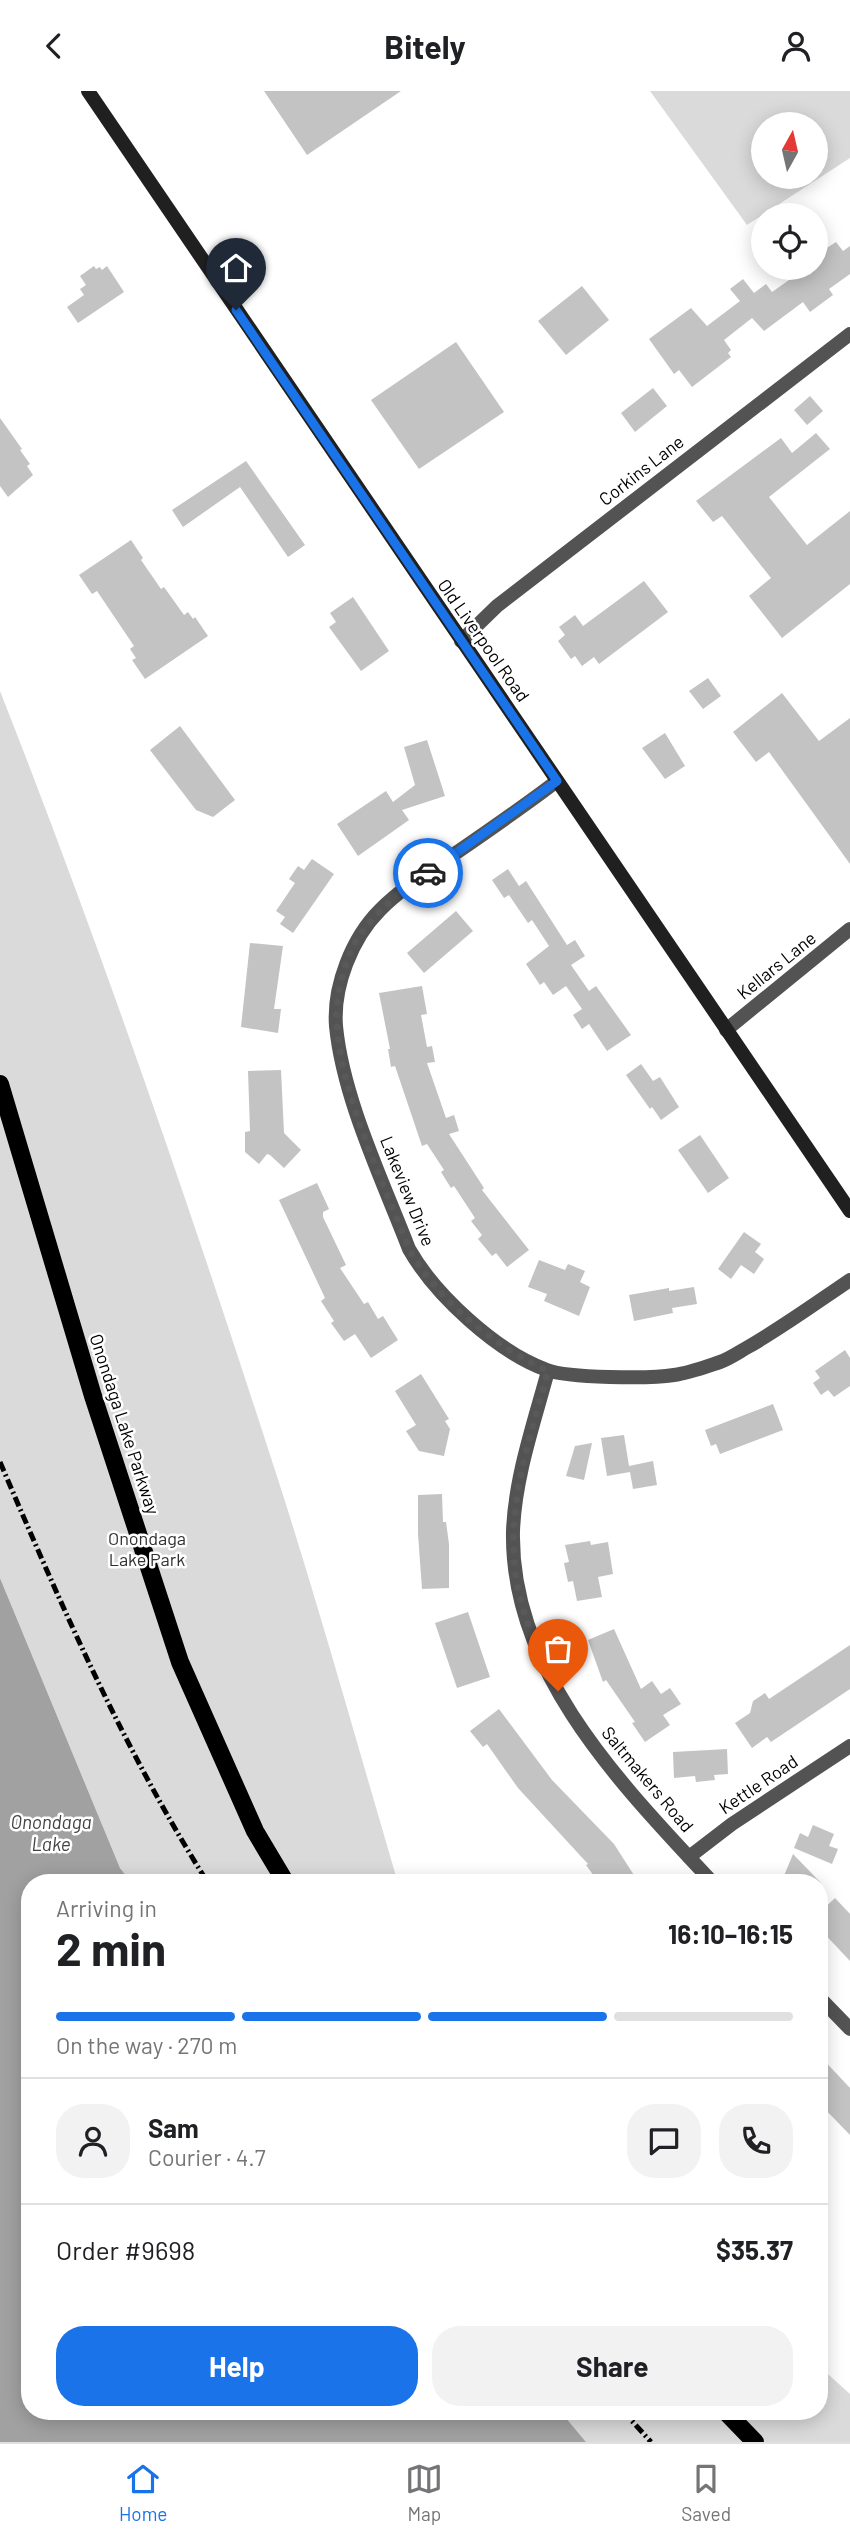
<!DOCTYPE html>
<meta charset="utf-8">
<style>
:root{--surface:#fff;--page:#f2f2f2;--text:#202124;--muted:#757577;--line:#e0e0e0;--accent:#1a73e8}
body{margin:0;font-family:Barlow,sans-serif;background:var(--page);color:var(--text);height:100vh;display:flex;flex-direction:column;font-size:26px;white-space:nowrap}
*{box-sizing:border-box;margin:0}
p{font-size:23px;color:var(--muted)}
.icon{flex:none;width:38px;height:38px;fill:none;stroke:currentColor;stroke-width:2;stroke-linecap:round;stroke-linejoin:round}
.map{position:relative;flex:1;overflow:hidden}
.side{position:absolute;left:21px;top:1783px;width:807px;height:546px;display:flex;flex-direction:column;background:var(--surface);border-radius:28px;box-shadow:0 4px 18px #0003}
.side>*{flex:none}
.needle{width:46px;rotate:8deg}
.controls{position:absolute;left:751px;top:21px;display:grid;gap:14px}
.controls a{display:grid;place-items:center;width:77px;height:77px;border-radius:50%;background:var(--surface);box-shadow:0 4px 18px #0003;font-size:35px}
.pin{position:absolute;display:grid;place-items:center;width:60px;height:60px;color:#fff;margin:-72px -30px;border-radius:50% 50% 50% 0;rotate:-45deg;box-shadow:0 0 7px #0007}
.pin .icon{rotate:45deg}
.courier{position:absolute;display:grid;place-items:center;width:70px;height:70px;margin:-35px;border:5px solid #1a73e8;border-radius:50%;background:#fff;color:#222;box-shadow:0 2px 9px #0007}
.headline em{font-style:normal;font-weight:700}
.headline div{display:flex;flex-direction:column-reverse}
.headline{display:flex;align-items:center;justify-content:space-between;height:119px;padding:0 35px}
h1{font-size:46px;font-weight:700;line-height:52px}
.bar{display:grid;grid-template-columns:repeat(4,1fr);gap:10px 7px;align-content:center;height:84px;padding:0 35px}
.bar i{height:9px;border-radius:5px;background:var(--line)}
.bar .current{background:var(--accent)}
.bar p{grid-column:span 4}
.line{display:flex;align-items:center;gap:18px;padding:0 35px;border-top:2px solid var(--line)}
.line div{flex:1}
.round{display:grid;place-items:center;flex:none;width:74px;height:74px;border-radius:28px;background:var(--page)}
.primary-button{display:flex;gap:14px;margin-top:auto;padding:14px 35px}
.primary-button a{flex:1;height:80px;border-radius:28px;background:var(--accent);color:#fff;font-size:28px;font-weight:700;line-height:80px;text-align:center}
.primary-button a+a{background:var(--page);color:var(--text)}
header{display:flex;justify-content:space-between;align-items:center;height:91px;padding:0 35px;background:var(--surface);font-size:32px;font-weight:700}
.tab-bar{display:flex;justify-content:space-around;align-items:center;height:98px;border-top:2px solid var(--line);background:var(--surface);font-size:19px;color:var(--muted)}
.tab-bar a{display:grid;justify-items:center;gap:4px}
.tab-bar .current{color:var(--accent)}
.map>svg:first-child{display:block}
</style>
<header><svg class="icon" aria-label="back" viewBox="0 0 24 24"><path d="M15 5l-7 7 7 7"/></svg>Bitely<svg class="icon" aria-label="person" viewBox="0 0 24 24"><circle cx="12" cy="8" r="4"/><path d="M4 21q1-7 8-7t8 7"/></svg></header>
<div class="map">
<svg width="850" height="2351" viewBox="0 0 850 2351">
<rect width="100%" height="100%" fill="#fff"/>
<g fill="#dadada" fill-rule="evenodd">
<path d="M650,0H850V67L747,134ZM763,33H816V86H763Z"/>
<path d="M0,600C104,864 196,1134 283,1404C324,1533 360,1663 398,1792H132L120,1777L0,1487Z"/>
<path d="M819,2275L850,2303V2351H586L561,2321L819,2320Z"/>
</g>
<path fill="#a1a1a1" d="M0,1487L120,1777L132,1792H30V2320L561,2321L586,2351H0Z"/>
<g fill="#c3c3c3">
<path d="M264,0H401L307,64Z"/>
<path d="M836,151L843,160L850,155V183L829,198L833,204L810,221L803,211L764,240L752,227L724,249L731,259L728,262L731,266L692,296L679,279L674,283L649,248L691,217L707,235L740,210L730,198L743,188L754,202L766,193L772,201L806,177H816V164Z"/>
<path d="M94,175L96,178L100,176L102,179L107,175L124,201L78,232L67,216L84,204L80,198L86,194L80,185Z"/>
<path d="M582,195L609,229L566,264L538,230Z"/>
<path d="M456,251L504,321L419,378L371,309Z"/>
<path d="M653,297L667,315L635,341L621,322Z"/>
<path d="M810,305L823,320L807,334L794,319Z"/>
<path d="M0,327L22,358L20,359L30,373L27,375L33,384L8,406L0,395Z"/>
<path d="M816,342L830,358L769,406L807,454L850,420V493L782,547L749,505L771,487L722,425L713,431L696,410L781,347L792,362Z"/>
<path d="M246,370L305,454L288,466L240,396L183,436L172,419Z"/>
<path d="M131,449L143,467L141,469L161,498L164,496L184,524L188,521L193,528L195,526L208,545L145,588L132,569L136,567L130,558L134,555L97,500L92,503L79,484Z"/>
<path d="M644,490L668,521L599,573L594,566L582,575L575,565L571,568L558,550L565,544L559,536L575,524L583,535Z"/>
<path d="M353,506L389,560L361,580L329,536L336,531L330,522Z"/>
<path d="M708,587L721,605L703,618L689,600Z"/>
<path d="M782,602L819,650L850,627V773L769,661L756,671L733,641Z"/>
<path d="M180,635L235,709L213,726L196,719L150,659Z"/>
<path d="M665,642L685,675L665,688L642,657Z"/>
<path d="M427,649L445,705L402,719L409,729L358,765L337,733L386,700L393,711L415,694L404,656Z"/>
<path d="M312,768L334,783L293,842L280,833L285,826L276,820L295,792L289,788L298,775L304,779Z"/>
<path d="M508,778L519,795L526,790L567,854L575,849L585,865L571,874L589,900L596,895L631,944L607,960L589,933L582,938L573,924L582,918L566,895L553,904L544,891L540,894L526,873L549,855L532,829L528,832L509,804L504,807L492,789Z"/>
<path d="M456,820L473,840L424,882L407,862Z"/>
<path d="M250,852L283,855L274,918H281L278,942L241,936Z"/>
<path d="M422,895L427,923L421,924L427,956L432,955L435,971L427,972L446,1027L454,1024L459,1040L449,1043L484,1097L482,1099L529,1159L507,1176L496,1162L492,1165L478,1148L482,1144L471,1130L475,1127L454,1095L451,1097L441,1081L444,1079L427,1053L422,1055L395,975L391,976L388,958H390L379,902Z"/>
<path d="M641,973L653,990L660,986L679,1016L661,1029L652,1016L650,1018L626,984Z"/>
<path d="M281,979L284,1042L301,1059L284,1077L270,1064L267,1063L259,1073L245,1061V1041L250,1040L248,980Z"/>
<path d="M700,1044L729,1087L708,1102L678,1059Z"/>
<path d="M317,1092L329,1118L323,1121V1126L346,1174L340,1177L364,1213L368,1211L378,1228L383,1225L398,1249L371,1267L355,1243L344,1250L331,1232L334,1230L321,1210L325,1207L279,1109Z"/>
<path d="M744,1141L761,1153L755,1161L764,1168L754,1183L741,1174L731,1188L718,1178Z"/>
<path d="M539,1169L565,1179L568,1173L585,1180L580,1191L590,1196L579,1225L544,1210L547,1203L528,1196Z"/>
<path d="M694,1196L697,1213L672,1217L673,1222L634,1230L629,1204L669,1197V1200Z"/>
<path d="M845,1259L850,1267V1295L834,1306L828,1299L821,1304L813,1292L820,1287L815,1280Z"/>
<path d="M421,1283L449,1328L445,1330L450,1338L444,1365L419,1360L406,1340L416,1334L395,1300Z"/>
<path d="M773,1313L783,1339L720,1363L716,1353L711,1355L705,1339Z"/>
<path d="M624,1344L629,1375L653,1370L657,1394L633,1398L630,1381L607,1385L601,1347Z"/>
<path d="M592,1352L584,1389L566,1385L575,1355Z"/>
<path d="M442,1403L443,1431H446L449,1453V1497L422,1498L418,1443V1404Z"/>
<path d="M590,1450L591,1454L608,1451L613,1483L598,1486L602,1506L577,1510L573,1490L568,1491L564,1472L569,1471L565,1454Z"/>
<path d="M468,1521L490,1586L457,1597L435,1532Z"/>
<path d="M614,1538L641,1598L652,1590L661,1603L670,1597L681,1613L663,1624L670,1634L645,1651L632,1632L635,1631L606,1589L603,1591L588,1549Z"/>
<path d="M850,1554V1598L771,1651L767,1646L752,1657L735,1632L750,1622L753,1610L765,1602L769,1608Z"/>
<path d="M499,1618L552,1689L614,1753L639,1792H599L586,1774L588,1773L518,1697L487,1653L483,1656L470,1640Z"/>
<path d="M727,1658L728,1683L714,1684L715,1689L696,1691L695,1685L674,1687L673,1661Z"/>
<path d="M813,1734L834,1743L829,1755L838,1758L832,1773L794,1757L800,1742L808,1746Z"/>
<path d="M793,1763L821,1792H781Z"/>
<path d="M835,1807L850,1823V1870L819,1837V1822Z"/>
<path d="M819,1964L850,1997V2044L819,2012Z"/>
</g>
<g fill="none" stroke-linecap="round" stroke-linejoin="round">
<g stroke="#dbdbdb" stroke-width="21">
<g id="primary">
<path d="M0,993L93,1305L180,1571L255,1740L286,1792"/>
<path d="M725,2320L755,2351"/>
</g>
</g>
<g stroke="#535353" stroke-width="14">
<path d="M461,550L497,515L850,243"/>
<path d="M557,690C523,716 488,740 453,764C428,781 402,797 380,819C352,847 333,895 336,935C343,1008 383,1090 409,1158C435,1204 497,1261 547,1279C568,1287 650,1288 674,1284C689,1282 705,1276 720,1271C729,1268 739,1261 748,1256C783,1236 816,1212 850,1189"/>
<path d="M726,939L850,838"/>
<path d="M548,1280C534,1332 515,1386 513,1440C510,1582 623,1695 713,1792"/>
<path d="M689,1766L732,1733L850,1655"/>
<path d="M819,1906L850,1938"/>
</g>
<path stroke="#202020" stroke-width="14" d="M88,0L850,1120"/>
<use href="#primary" stroke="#000" stroke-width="18"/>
<g stroke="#000" stroke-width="5" stroke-dasharray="10 3.5 2 3.5" stroke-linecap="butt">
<path d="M0,1371C62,1516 124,1659 208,1792"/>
<path d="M623,2320L651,2351"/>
</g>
</g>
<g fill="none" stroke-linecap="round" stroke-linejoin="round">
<path stroke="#595959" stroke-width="7" stroke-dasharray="0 12.6" d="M428,782C401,800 376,820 358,847C344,869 334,909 337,935C342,1006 383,1091 409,1158C440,1212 493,1254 548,1280C531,1345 507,1411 515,1479C520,1522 539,1562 558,1600"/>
<path stroke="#1a73e8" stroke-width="9" d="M236,219L557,690L428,782"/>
</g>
<g text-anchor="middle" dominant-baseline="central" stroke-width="5" stroke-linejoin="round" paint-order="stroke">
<g font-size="18" fill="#000" stroke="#fff">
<text transform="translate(641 379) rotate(-38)">Corkins Lane</text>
<text transform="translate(484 549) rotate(55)">Old Liverpool Road</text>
<text transform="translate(776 874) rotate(-39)">Kellars Lane</text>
<text transform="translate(408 1100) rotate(68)">Lakeview Drive</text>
<text transform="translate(125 1333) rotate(72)">Onondaga Lake Parkway</text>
<text transform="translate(648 1688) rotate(50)">Saltmakers Road</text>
<text transform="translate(758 1693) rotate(-34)">Kettle Road</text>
</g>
<g font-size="18" fill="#313131" stroke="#fff">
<text x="147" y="1447">Onondaga<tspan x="147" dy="21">Lake Park</tspan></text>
</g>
<g font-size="19" font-style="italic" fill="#424242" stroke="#fff">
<text x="51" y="1730">Onondaga<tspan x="51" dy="22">Lake</tspan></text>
</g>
</g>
</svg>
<div class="controls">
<a><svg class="needle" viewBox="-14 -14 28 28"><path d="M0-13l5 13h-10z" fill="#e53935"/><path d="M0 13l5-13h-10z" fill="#757577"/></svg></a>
<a><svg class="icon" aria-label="locate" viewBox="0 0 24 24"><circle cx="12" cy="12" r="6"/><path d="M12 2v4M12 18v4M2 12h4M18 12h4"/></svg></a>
</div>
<div class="pin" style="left:558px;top:1600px;background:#ea580c"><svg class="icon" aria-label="bag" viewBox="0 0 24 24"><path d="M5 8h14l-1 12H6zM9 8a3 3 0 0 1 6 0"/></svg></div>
<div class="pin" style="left:236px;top:219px;background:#1f2937"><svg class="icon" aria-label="home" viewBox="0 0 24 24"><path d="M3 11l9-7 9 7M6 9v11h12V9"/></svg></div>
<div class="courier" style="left:428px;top:782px"><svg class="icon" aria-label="car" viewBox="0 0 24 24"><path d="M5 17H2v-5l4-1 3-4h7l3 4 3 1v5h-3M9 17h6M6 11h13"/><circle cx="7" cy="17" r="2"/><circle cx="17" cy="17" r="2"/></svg></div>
<section class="side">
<div class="headline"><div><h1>2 min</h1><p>Arriving in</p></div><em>16:10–16:15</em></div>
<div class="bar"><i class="current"></i><i class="current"></i><i class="current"></i><i></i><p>On the way · 270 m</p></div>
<div class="line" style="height:126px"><a class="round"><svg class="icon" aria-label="person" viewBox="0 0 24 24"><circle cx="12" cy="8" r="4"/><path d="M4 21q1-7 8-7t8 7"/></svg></a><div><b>Sam</b><p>Courier · 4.7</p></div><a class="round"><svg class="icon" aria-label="chat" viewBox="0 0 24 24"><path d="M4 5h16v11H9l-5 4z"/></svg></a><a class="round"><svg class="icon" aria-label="phone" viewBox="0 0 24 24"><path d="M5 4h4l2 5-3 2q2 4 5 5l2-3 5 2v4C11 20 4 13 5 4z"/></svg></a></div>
<div class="line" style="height:91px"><div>Order #9698</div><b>$35.37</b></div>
<div class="primary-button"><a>Help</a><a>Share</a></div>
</section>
</div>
<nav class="tab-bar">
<a class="current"><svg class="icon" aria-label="home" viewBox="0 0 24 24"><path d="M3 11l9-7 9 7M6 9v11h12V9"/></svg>Home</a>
<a><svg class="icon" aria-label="map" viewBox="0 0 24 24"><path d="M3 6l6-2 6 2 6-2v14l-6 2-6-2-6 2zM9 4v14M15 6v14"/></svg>Map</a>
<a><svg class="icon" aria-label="saved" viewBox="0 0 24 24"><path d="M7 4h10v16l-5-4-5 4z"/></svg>Saved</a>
</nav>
